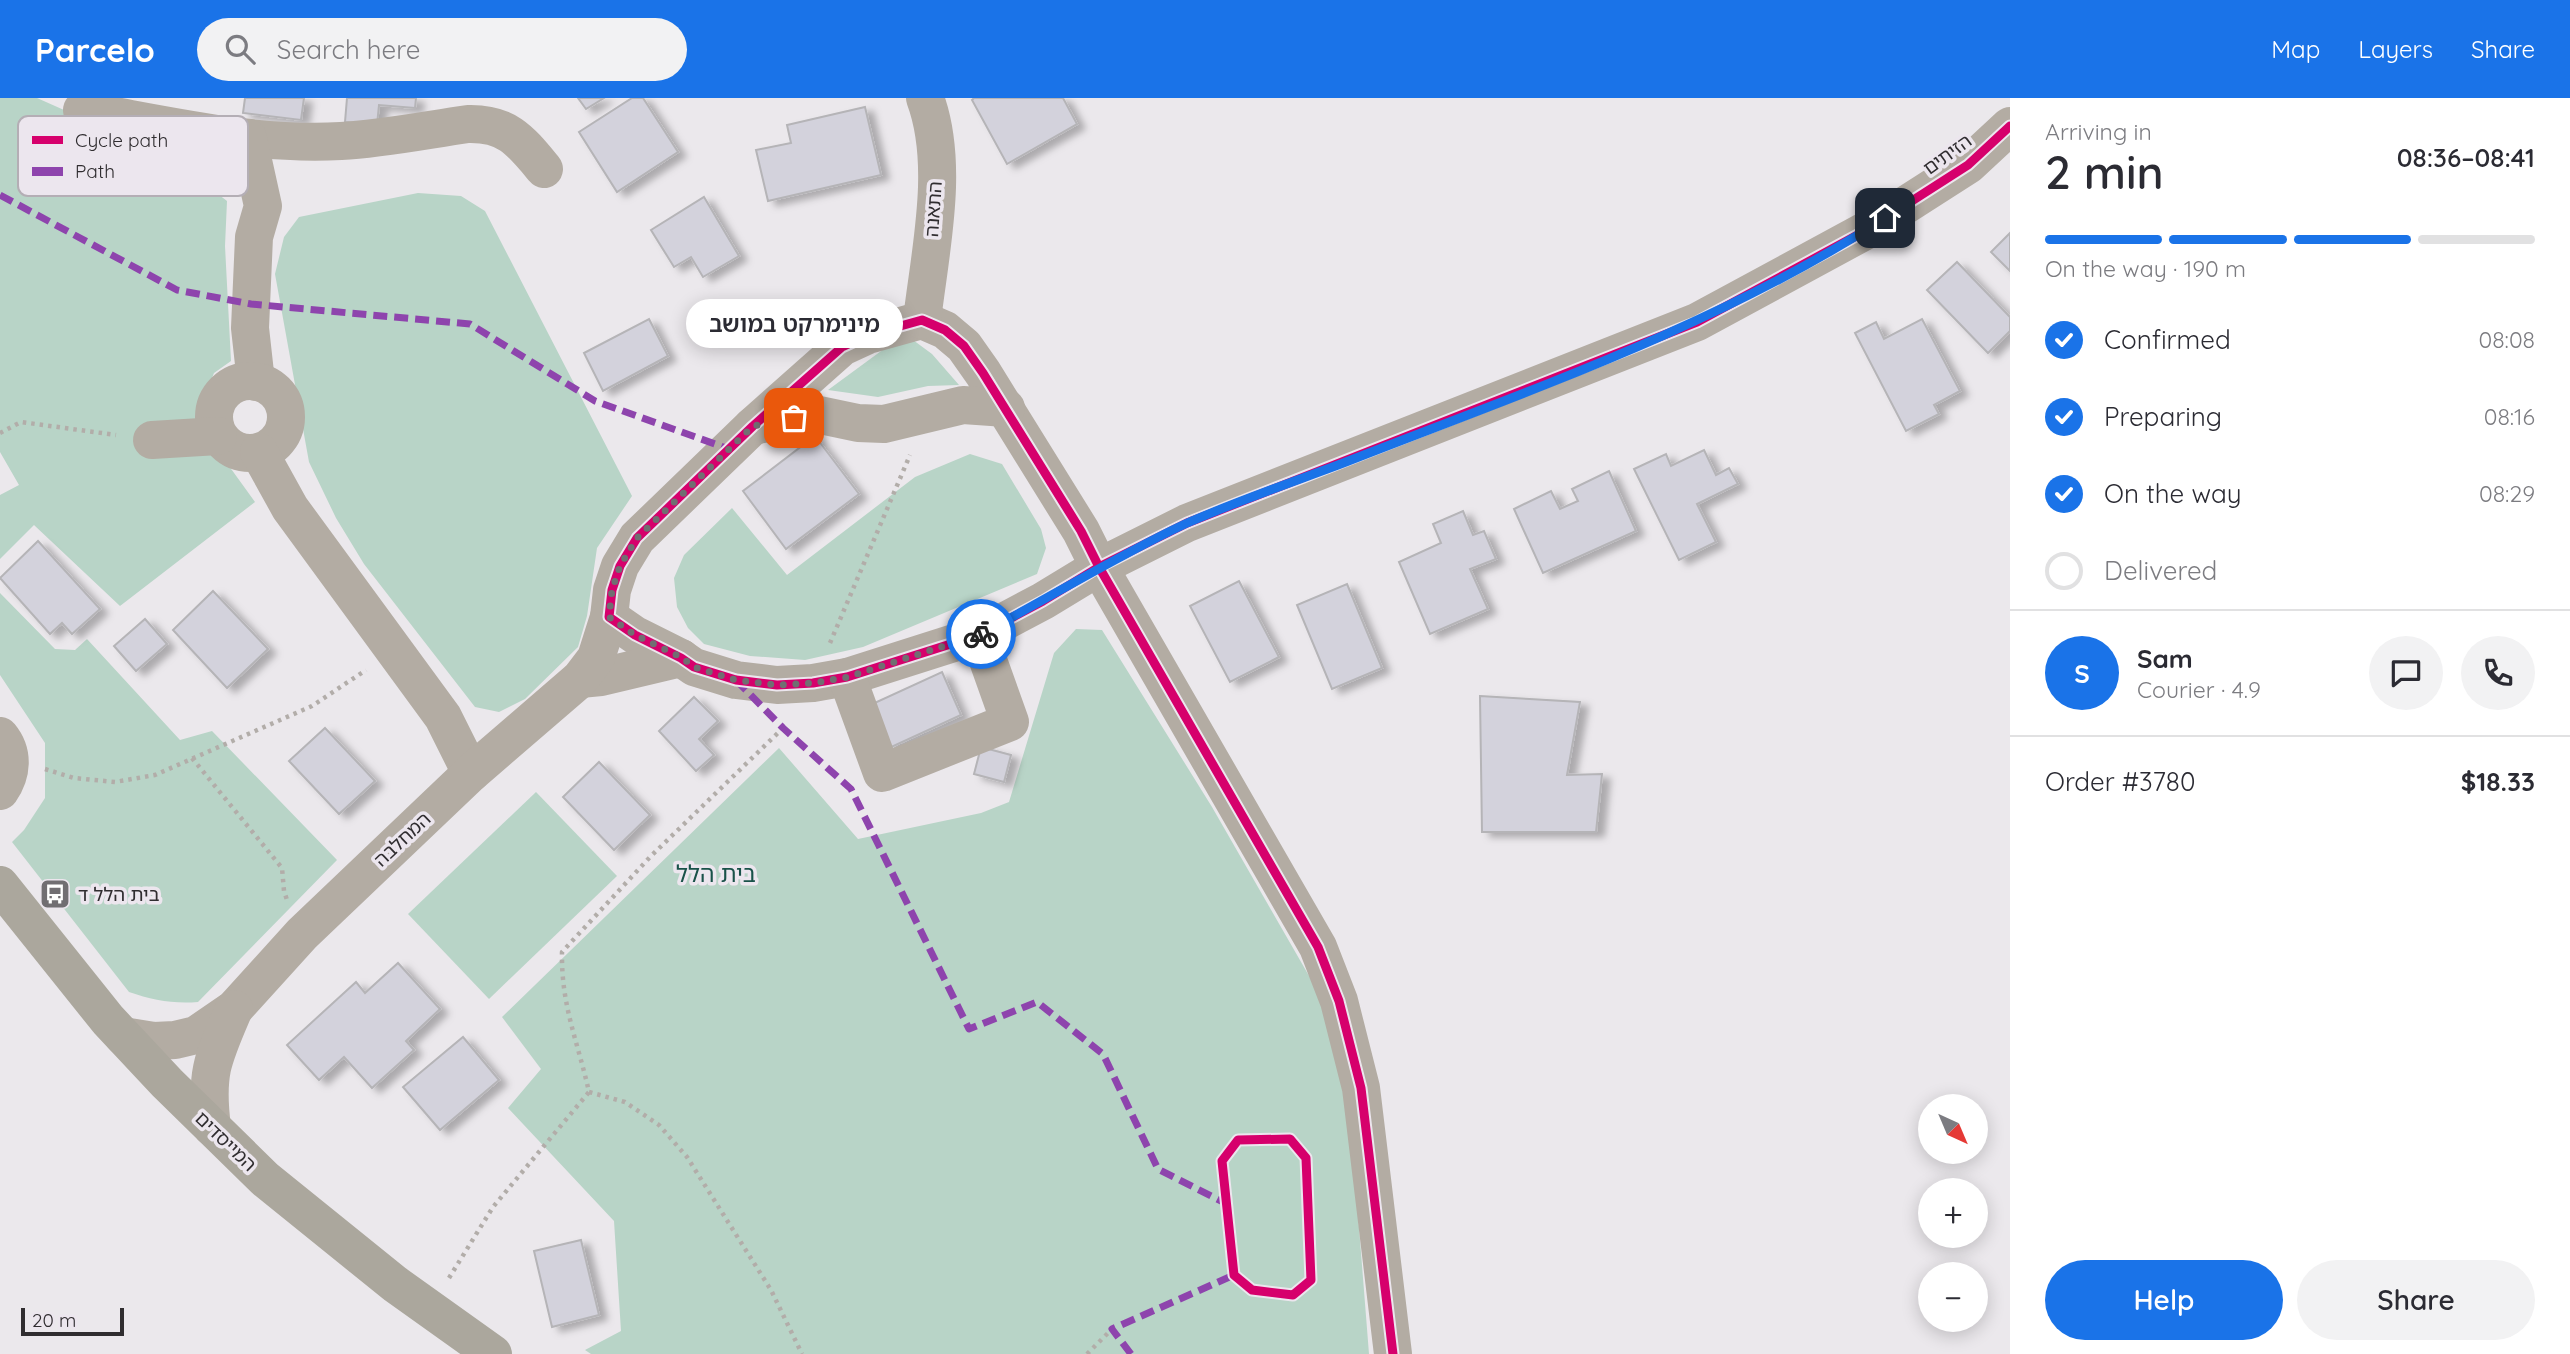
<!DOCTYPE html>
<meta charset="utf-8">
<style>
:root{--surface:#fff;--page:#f2f2f3;--text:#2b2b33;--muted:#7c7c81;--line:#e1e1e2;--accent:#1a73e8}
body{margin:0;font-family:Quicksand,"Noto Sans Hebrew",sans-serif;background:var(--page);color:var(--text);height:100vh;display:flex;flex-direction:column;font-size:26px;white-space:nowrap}
*{box-sizing:border-box;margin:0}
p{font-size:23px;color:var(--muted)}
.icon{flex:none;width:38px;height:38px;fill:none;stroke:currentColor;stroke-width:2;stroke-linecap:round;stroke-linejoin:round}
.map{position:relative;flex:1;overflow:hidden}
.side{display:flex;flex-direction:column;background:var(--surface);width:560px}
.side>*{flex:none}
.needle{width:46px;rotate:136deg}
.controls{position:absolute;left:1918px;top:996px;display:grid;gap:14px}
.controls a{display:grid;place-items:center;width:70px;height:70px;border-radius:50%;background:var(--surface);box-shadow:0 4px 18px #0003;font-size:35px}
.scale{position:absolute;left:21px;bottom:18px;width:103px;box-sizing:border-box;padding-left:7px;border:4px solid #302d30;border-top:0;font-size:19px;line-height:24px;white-space:nowrap;color:#302d30;-webkit-text-stroke:5px #ece6ee;paint-order:stroke}
.pin{position:absolute;display:grid;place-items:center;width:60px;height:60px;color:#fff;margin:-30px;border-radius:14px;box-shadow:0 4px 10px #0006}
.courier{position:absolute;display:grid;place-items:center;width:70px;height:70px;margin:-35px;border:5px solid #1a73e8;border-radius:50%;background:#fff;color:#222;box-shadow:0 2px 9px #0007}
.bubble{position:absolute;height:49px;border-radius:24px;background:var(--surface);box-shadow:0 4px 18px #0003;font-size:23px;font-weight:600;line-height:49px;text-align:center}
.summary em{font-style:normal;font-weight:600}
.summary div{display:flex;flex-direction:column-reverse}
.summary{display:flex;align-items:center;justify-content:space-between;height:119px;padding:0 35px}
h1{font-size:46px;font-weight:600;line-height:52px}
.bar{display:grid;grid-template-columns:repeat(4,1fr);gap:10px 7px;align-content:center;height:84px;padding:0 35px}
.bar i{height:9px;border-radius:5px;background:var(--line)}
.bar .selected{background:var(--accent)}
.bar p{grid-column:span 4}
.line{display:flex;align-items:center;gap:18px;padding:0 35px;border-top:2px solid var(--line)}
.line div{flex:1}
.round{display:grid;place-items:center;flex:none;width:74px;height:74px;border-radius:37px;background:var(--page)}
ol{padding:0 35px;list-style:none}
li{display:flex;align-items:center;gap:21px;height:77px}
li p{margin-inline-start:auto}
li .icon{padding:7px;border-radius:50%;background:var(--accent);color:#fff;stroke-width:4}
li:last-child{color:var(--muted)}
li i{width:38px;height:38px;border:4px solid var(--line);border-radius:50%}
.action{display:flex;gap:14px;margin-top:auto;padding:14px 35px}
.action a{flex:1;height:80px;border-radius:42px;background:var(--accent);color:#fff;font-size:28px;font-weight:600;line-height:80px;text-align:center}
.action a+a{background:var(--page);color:var(--text)}
header{display:flex;align-items:center;gap:42px;box-sizing:border-box;height:98px;padding:0 35px;background:var(--accent);color:#fff}
header strong{font-size:33px}
nav{display:flex;gap:38px;margin-inline-start:auto;font-size:24px}
.search{width:490px;height:63px;background:var(--page);display:flex;align-items:center;gap:18px;box-sizing:border-box;padding:0 24px;border-radius:38px;color:var(--muted);font-size:26px}
main{display:flex;flex:1;min-height:0}
.map>svg:first-child{display:block}
</style>
<header>
<strong>Parcelo</strong>
<div class="search"><svg class="icon" aria-label="search" viewBox="0 0 24 24"><circle cx="10" cy="10" r="6"/><path d="M15 15l6 6"/></svg>Search here</div>
<nav><a>Map</a><a>Layers</a><a>Share</a></nav>
</header>
<main>
<div class="map">
<svg width="2010" height="1256" viewBox="0 0 2010 1256">
<defs>
<filter id="shadow"><feDropShadow dx="8" dy="4.5" stdDeviation="3.5" flood-color="#0004"/></filter>
</defs>
<rect width="100%" height="100%" fill="#ebe8ec"/>
<g fill="#b8d4c7">
<path d="M0,0H37L91,24L80,65L210,90L227,103L225,148L231,263L214,275L199,312L205,354L229,368L255,404L120,508L34,427L0,461V397L19,387L0,354Z"/>
<path d="M418,95L461,98L485,113L632,398L597,450L587,518L578,549L525,601L499,614L475,609L364,466L336,420L309,364L275,176L284,139L299,119Z"/>
<path d="M913,242L932,256L959,287L928,288L878,299L828,292L892,245Z"/>
<path d="M970,356L1002,366L1041,431L1046,450L1037,476L863,549L805,562L750,558L704,546L688,530L677,509L674,480L684,457L732,410L787,477L915,379Z"/>
<path d="M0,495L55,551L75,552L87,541L180,642L212,633L337,762L198,904C173,906 152,902 129,894L12,744L24,732L45,700V645L0,577Z"/>
<path d="M1076,531L1102,532L1212,709L1316,890L1349,1003L1369,1256H591L585,1252L621,1233L614,1123L508,1010L541,971L502,919L779,650L858,741L981,715L1009,704L1054,555Z"/>
<path d="M536,694L617,778L489,901L408,816Z"/>
</g>
<g fill="#d3d2dc" stroke="#b5b4b7" stroke-width="2" filter="url(#shadow)">
<path d="M245,0H304L301,22L243,15Z"/>
<path d="M347,0H416L415,10L379,7L377,27L345,24Z"/>
<path d="M578,0H604L586,11Z"/>
<path d="M632,0H643L678,54L617,94L579,34Z"/>
<path d="M974,0H1063L1077,26L1007,66L972,2Z"/>
<path d="M865,9L881,77L768,103L756,52L791,45L787,27Z"/>
<path d="M704,99L739,158L703,179L691,159L674,169L651,132Z"/>
<path d="M2010,135V173L1991,154Z"/>
<path d="M1957,164L2010,219V233L1988,255L1927,192Z"/>
<path d="M649,221L668,258L603,293L584,255Z"/>
<path d="M1922,221L1960,293L1934,307L1939,316L1906,333L1855,235L1876,224L1884,241Z"/>
<path d="M815,338L859,396L786,451L743,393Z"/>
<path d="M1704,352L1716,377L1729,370L1738,386L1697,406L1716,444L1679,462L1634,371L1666,356L1671,368Z"/>
<path d="M1609,373L1636,433L1543,475L1514,411L1551,393L1560,411L1578,403L1572,391Z"/>
<path d="M1463,413L1473,437L1484,433L1496,461L1470,471L1488,511L1430,536L1399,464L1441,445L1433,426Z"/>
<path d="M38,443L100,511L72,536L62,525L50,536L0,480Z"/>
<path d="M1239,483L1279,559L1230,584L1190,508Z"/>
<path d="M1347,486L1382,570L1332,591L1297,507Z"/>
<path d="M213,493L268,551L227,590L173,532Z"/>
<path d="M145,521L167,546L136,573L114,548Z"/>
<path d="M942,574L961,617L887,651L868,608Z"/>
<path d="M1480,598L1580,604L1567,677L1602,676L1596,734H1482Z"/>
<path d="M694,599L718,623L699,641L714,657L696,673L659,633Z"/>
<path d="M325,630L375,683L339,716L289,663Z"/>
<path d="M981,649L1011,657L1004,684L974,676Z"/>
<path d="M599,664L650,717L614,752L563,699Z"/>
<path d="M398,865L440,911L406,943L414,952L372,990L344,959L319,982L287,947L356,884L365,895Z"/>
<path d="M463,939L499,982L440,1032L403,989Z"/>
<path d="M581,1142L599,1217L552,1229L534,1153Z"/>
</g>
<g fill="none" stroke-linecap="round" stroke-linejoin="round">
<g stroke="#b2ada9" stroke-width="4.5" stroke-dasharray="3.5 5" stroke-linecap="butt">
<path d="M0,335L21,324L116,337"/>
<path d="M830,545L910,357"/>
<path d="M192,660L282,770L284,793L287,802"/>
<path d="M45,671L74,680L115,684L155,677L312,608L366,572"/>
<path d="M589,994L625,1004L659,1027L687,1059L771,1192L802,1256"/>
<path d="M449,1180L493,1109L589,994C578,944 561,908 562,854L650,759L783,630"/>
<path d="M1087,1256L1112,1231"/>
</g>
<g stroke="#b3aca3" stroke-width="38">
<path d="M82,12C168,27 254,48 341,43C383,41 426,32 468,26C507,25 520,42 544,71"/>
<path d="M248,40L263,108L254,139L250,230L256,284"/>
<path d="M922,222L868,237L842,249L753,328L637,440L620,468L612,492L609,519L635,537L681,560L694,569L736,582L777,587L813,585L847,579L979,537L1043,503L1099,469L1187,425L1697,224L1865,133L1968,67L2010,28"/>
<path d="M922,222L945,232L964,248L983,275L1081,433L1099,469L1318,849L1339,903L1361,990L1393,1256"/>
<path d="M922,222C930,153 950,67 925,0"/>
<circle cx="250" cy="319" r="36"/>
<path d="M753,328L815,316L858,325L884,326L963,307L1006,310"/>
<path d="M152,342L218,338"/>
<path d="M259,354L290,410L443,619L471,675"/>
<path d="M847,579L882,675L1010,624L979,537"/>
<path d="M580,581L601,579L681,560"/>
<path d="M0,638C14,655 12,676 0,693"/>
<path d="M123,938L154,943L175,942L196,937L234,911L302,836L471,675L580,581L596,560L609,519"/>
<path d="M212,1029C205,975 213,960 234,911"/>
</g>
<path stroke="#aba79d" stroke-width="38" d="M0,787L108,922L167,985L265,1081L395,1186L493,1256"/>
<g stroke="#8e44ad" stroke-width="7" stroke-dasharray="14 7" stroke-linecap="butt">
<path d="M0,97L177,192L251,206L470,226L595,303L729,351"/>
<path d="M736,582L783,630L851,691L969,931L1037,904L1103,956L1158,1071L1227,1106"/>
<path d="M1131,1256L1112,1231L1234,1177"/>
</g>
<g stroke="#ece6ee" stroke-width="13">
<g id="cycleway">
<path d="M1290,1041L1306,1060L1311,1182L1293,1197L1252,1192L1234,1177L1222,1063L1238,1042Z"/>
<path d="M1393,1256L1361,990L1339,903L1318,849L1099,469L1081,433L983,275L964,248L945,232L922,222L868,237L842,249L753,328L637,440L620,468L612,492L609,519L635,537L681,560L694,569L736,582L777,587L813,585L847,579L979,537L1043,503L1099,469L1187,425L1697,224L1865,133L1968,67L2010,28"/>
</g>
</g>
<use href="#cycleway" stroke="#d6006c" stroke-width="9"/>
</g>
<g fill="none" stroke-linecap="round" stroke-linejoin="round">
<path stroke="#716e72" stroke-width="7" stroke-dasharray="0 12.6" d="M794,320L753,328L637,440L620,468L612,492L609,519L635,537L681,559L694,569L736,582L777,587L813,585L848,579L981,536"/>
<path stroke="#1a73e8" stroke-width="9" d="M981,536C1049,500 1115,459 1185,426C1235,404 1287,386 1338,367C1524,294 1716,229 1885,120"/>
</g>
<defs>
<g id="bus-square" transform="scale(1.575)"><rect x="-9" y="-9" width="18" height="18" rx="4" fill="#716e72" stroke="#ece6ee"/><path d="M-5-6H5V4H4V6H2V4H-2V6H-4V4H-5ZM-3.5-4V0h7V-4ZM-3.5 1.2v1.5H-2V1.2ZM2 1.2v1.5H3.5V1.2Z" fill="#fff"/></g>
</defs>
<g fill-rule="evenodd">
<use href="#bus-square" x="55" y="796"/>
</g>
<g text-anchor="middle" dominant-baseline="central" stroke-width="7" stroke-linejoin="round" paint-order="stroke">
<g font-size="19" fill="#302d30" stroke="#ece6ee">
<text transform="translate(1947 56) rotate(-36)">הזיתים</text>
<text transform="translate(933 111) rotate(-86)">התאנה</text>
<text transform="translate(402 741) rotate(-43)">המחלבה</text>
<text transform="translate(226 1043) rotate(44)">המייסדים</text>
</g>
<g font-size="19" fill="#302d30" stroke="#ece6ee" text-anchor="start">
<text x="78" y="796">בית הלל ד</text>
</g>
<g font-size="23" fill="#195249" stroke="#ece6ee">
<text x="716" y="775">בית הלל</text>
</g>
</g>
<rect x="18" y="18" width="230" height="80" rx="10" fill="#ece6ee" stroke="#b4aeb5" stroke-width="2"/>
<rect x="32" y="38" width="31" height="8" fill="#d6006c"/>
<rect x="32" y="69" width="31" height="9" fill="#8e44ad"/>
<g font-size="19" fill="#302d30">
<text x="75" y="49">Cycle path</text>
<text x="75" y="80">Path</text>
</g>
</svg>
<div class="controls">
<a><svg class="needle" viewBox="-14 -14 28 28"><path d="M0-13l5 13h-10z" fill="#e53935"/><path d="M0 13l5-13h-10z" fill="#7c7c81"/></svg></a>
<a>+</a>
<a>−</a>
</div>
<div class="scale">20 m</div>
<div class="pin" style="left:794px;top:320px;background:#ea580c"><svg class="icon" aria-label="bag" viewBox="0 0 24 24"><path d="M5 8h14l-1 12H6zM9 8a3 3 0 0 1 6 0"/></svg></div>
<div class="pin" style="left:1885px;top:120px;background:#1f2937"><svg class="icon" aria-label="home" viewBox="0 0 24 24"><path d="M3 11l9-7 9 7M6 9v11h12V9"/></svg></div>
<div class="courier" style="left:981px;top:536px"><svg class="icon" aria-label="bike" viewBox="0 0 24 24"><circle cx="6" cy="16" r="4"/><circle cx="18" cy="16" r="4"/><path d="M6 16l4-8h5l3 8M10 8l3 8H6M13 5h3"/></svg></div>
<div class="bubble" style="left:686px;top:201px;width:217px">מינימרקט במושב</div>
</div>
<section class="side">
<div class="summary"><div><h1>2 min</h1><p>Arriving in</p></div><em>08:36–08:41</em></div>
<div class="bar"><i class="selected"></i><i class="selected"></i><i class="selected"></i><i></i><p>On the way · 190 m</p></div>
<ol>
<li><svg class="icon" aria-label="check" viewBox="0 0 24 24"><path d="M5 12l5 5 9-10"/></svg>Confirmed<p>08:08</p></li>
<li><svg class="icon" aria-label="check" viewBox="0 0 24 24"><path d="M5 12l5 5 9-10"/></svg>Preparing<p>08:16</p></li>
<li><svg class="icon" aria-label="check" viewBox="0 0 24 24"><path d="M5 12l5 5 9-10"/></svg>On the way<p>08:29</p></li>
<li><i></i>Delivered</li>
</ol>
<div class="line" style="height:126px"><b class="round" style="background:var(--accent);color:#fff">S</b><div><b>Sam</b><p>Courier · 4.9</p></div><a class="round"><svg class="icon" aria-label="chat" viewBox="0 0 24 24"><path d="M4 5h16v11H9l-5 4z"/></svg></a><a class="round"><svg class="icon" aria-label="phone" viewBox="0 0 24 24"><path d="M5 4h4l2 5-3 2q2 4 5 5l2-3 5 2v4C11 20 4 13 5 4z"/></svg></a></div>
<div class="line" style="height:91px"><div>Order #3780</div><b>$18.33</b></div>
<div class="action"><a>Help</a><a>Share</a></div>
</section>
</main>
